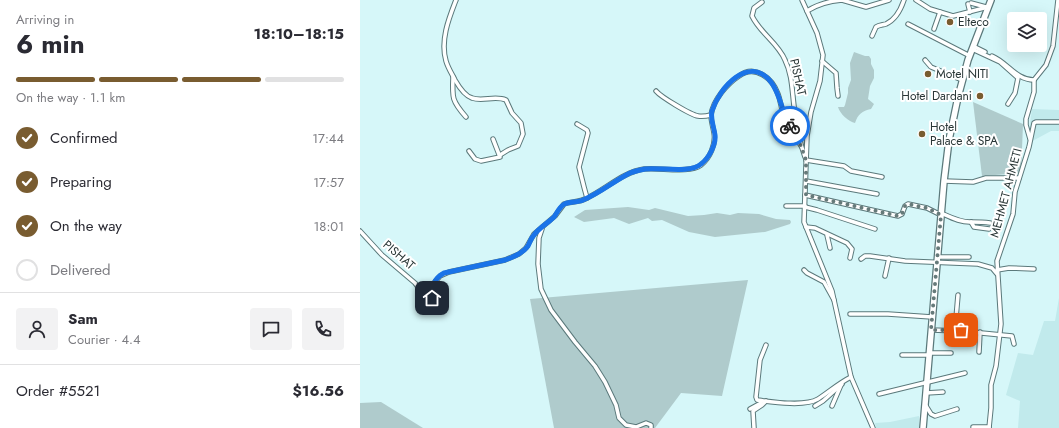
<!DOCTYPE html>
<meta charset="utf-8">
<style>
:root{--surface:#fff;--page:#f2f2f3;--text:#2b2b33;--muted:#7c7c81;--line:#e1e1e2;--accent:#795c30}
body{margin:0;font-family:Jost,sans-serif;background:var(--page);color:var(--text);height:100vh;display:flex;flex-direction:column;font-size:15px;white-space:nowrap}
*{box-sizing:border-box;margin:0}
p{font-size:13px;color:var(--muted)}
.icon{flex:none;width:22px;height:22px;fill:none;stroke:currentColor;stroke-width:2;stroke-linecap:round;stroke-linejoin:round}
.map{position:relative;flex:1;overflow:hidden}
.panel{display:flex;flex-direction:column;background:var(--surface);width:360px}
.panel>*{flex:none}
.tools{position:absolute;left:647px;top:12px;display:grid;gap:8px}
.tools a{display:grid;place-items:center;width:40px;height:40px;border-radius:4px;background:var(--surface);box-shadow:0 4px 16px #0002;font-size:20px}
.pin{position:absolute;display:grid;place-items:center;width:34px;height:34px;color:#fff;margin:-17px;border-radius:8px;box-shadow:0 2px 6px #0006}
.courier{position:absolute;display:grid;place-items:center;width:40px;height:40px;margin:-20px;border:3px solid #1a73e8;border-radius:50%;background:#fff;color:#222;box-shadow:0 1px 5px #0007}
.headline em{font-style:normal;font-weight:700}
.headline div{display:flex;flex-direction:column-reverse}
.headline{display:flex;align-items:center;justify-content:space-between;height:68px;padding:0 16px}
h1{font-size:26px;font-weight:700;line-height:30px}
.bar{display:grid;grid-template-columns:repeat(4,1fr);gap:6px 4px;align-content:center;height:48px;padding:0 16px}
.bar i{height:5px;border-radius:3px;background:var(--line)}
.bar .on{background:var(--accent)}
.bar p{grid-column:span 4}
.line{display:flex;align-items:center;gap:10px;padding:0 16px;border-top:1px solid var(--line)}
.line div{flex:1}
.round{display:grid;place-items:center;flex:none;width:42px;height:42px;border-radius:4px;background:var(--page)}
ol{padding:0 16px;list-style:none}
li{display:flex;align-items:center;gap:12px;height:44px}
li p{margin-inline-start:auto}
li .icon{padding:4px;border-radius:50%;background:var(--accent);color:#fff;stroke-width:4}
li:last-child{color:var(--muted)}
li i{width:22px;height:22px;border:2px solid var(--line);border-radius:50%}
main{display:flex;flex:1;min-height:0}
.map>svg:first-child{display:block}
</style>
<main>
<section class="panel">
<div class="headline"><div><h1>6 min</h1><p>Arriving in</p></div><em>18:10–18:15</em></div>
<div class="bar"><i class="on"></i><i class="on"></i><i class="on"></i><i></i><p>On the way · 1.1 km</p></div>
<ol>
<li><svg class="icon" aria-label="check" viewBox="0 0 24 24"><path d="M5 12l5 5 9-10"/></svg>Confirmed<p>17:44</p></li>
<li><svg class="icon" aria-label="check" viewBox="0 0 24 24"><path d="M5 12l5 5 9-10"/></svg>Preparing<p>17:57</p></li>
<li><svg class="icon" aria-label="check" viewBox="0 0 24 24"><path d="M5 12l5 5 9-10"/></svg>On the way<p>18:01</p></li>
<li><i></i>Delivered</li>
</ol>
<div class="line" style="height:72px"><a class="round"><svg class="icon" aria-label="person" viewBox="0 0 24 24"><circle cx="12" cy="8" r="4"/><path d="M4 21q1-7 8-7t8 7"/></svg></a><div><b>Sam</b><p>Courier · 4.4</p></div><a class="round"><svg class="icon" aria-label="chat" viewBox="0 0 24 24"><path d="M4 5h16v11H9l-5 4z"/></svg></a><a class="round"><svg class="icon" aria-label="phone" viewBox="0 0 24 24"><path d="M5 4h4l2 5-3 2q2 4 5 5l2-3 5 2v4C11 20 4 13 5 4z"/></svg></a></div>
<div class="line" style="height:52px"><div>Order #5521</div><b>$16.56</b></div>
</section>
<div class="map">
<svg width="699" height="428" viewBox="0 0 699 428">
<rect width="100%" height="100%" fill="#d6f7f9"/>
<g fill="#c1eaec">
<path d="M672,109L699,110V131H691L667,144Z"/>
<path d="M699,298V428H658L660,401L646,395L658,353L673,355L684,321H695Z"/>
<path d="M559,416V428H516L515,423L530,422Z"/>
</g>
<g fill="#afcbcc">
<path d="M494,52L505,56H509L511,59V64L514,70V78L510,86L508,99L514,104L511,109C502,111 498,114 495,123C489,122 480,114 478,107H484L485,105L488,93V88L491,80L490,63Z"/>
<path d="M613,102L663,124L661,173L622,176Z"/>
<path d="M268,207L289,210L295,208L328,216L344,215L357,213L370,215L378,213L399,214L416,219L430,220L431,222L430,224L405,232L355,237L329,232L302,220L292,221L288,218L269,224L254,218L224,222L214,217L225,210Z"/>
<path d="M388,280L362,396L321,393L295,428H194L170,299Z"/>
<path d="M21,402L63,428H0V403Z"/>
</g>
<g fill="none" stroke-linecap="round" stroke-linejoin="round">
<g stroke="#5b797b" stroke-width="5.5">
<g id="minor">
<path d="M96,0C89,18 80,40 86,61C88,68 92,74 95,80C99,87 105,96 112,98C123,102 135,95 146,100L152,113L161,123L163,134L158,146L148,150L140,155"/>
<path d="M442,0L457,33L463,55L460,81L451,112L447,136L444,222L472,291L491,377L513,428"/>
<path d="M556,0L570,9L593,16L628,7"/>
<path d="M402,2L394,8L392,16C400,33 418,43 425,60C432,74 432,90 434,106C436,123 439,141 445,157"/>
<path d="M611,3L626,7"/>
<path d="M608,4L610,12"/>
<path d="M447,11C458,4 469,1 482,0L506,7L529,0"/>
<path d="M548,24L610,56"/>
<path d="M574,29L580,12"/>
<path d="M512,36L516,27C519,25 523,25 526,24C535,20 541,9 544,0"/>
<path d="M613,46L625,52"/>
<path d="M612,49L640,62L658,78L655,93L648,104"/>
<path d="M632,56C647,62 656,80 674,80"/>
<path d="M565,60L571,67L602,80"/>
<path d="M462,61L476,73L477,88L478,96"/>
<path d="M93,77C92,98 92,101 106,117"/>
<path d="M296,91C301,97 331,115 338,116C343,117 347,116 351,115"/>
<path d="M217,124L227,130L228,133L219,167L224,187L227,198"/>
<path d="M670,139L666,125V119L674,92V80L686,65L693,46L698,0"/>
<path d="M109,151L115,159L121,161L140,157L133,139"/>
<path d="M446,160L484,166L491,171L522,177"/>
<path d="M446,181L517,194"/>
<path d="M584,181L613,182L626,178H659"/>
<path d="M445,195L538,216L542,214L545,206L548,204L567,208L581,215"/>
<path d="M426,206H445"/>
<path d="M445,207L457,210L515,229"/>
<path d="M581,213C590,217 601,223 612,222C618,222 623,222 630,223"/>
<path d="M611,222L614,227L629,229"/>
<path d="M446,227L455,228L487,243L492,249L490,258"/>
<path d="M182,229L179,238L178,264L181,289L191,310L215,342L235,366L245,382L256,405L259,418L266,425L276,427L286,423L291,425V428"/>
<path d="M0,231L22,255L55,283L61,291L66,301L69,302L72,298L74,283L80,276L89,272L145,260L159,254L166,248L174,234L195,216L204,204C212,201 218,203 227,198C246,189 263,172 284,169C299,167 329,174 341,165C350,158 356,144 354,133C353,127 351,121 351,115C353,100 367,84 379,76C395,64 412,78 418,94C421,102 421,110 425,117C430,127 436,137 441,146"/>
<path d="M467,235L470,248"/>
<path d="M577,257H609"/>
<path d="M501,259L505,256H510L545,261L618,264L632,268L637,274"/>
<path d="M444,270L447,273L464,282L474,300"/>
<path d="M637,270L649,268L674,269"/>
<path d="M525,276L529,258"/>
<path d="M490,314H528L572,317"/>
<path d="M571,330L601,331L652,336L654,344"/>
<path d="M595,330L598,295"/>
<path d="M406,345L400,360L396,397L397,400C412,402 445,407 458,399C469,392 479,383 491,377"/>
<path d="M619,352L620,332"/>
<path d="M569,353H591"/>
<path d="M542,355H569"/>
<path d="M566,393L583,392"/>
<path d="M519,394L605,373"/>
<path d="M455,406L463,401L482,384"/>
<path d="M472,406L481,385"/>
<path d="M566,406L571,414L575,416L597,409"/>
<path d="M390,409L401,403"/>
<path d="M613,427H629"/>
<path d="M394,428L393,411L402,405L406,401"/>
<path d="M629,428L631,408V385L636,366L641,324L637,261L653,214L655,192L669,147L674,123L676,122H699"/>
</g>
</g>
<g stroke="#5b797b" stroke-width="8">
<path id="primary" d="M563,428L584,181L589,140L598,97L608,60L631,0"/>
</g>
<use href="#minor" stroke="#fff" stroke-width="3.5"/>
<use href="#primary" stroke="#fff" stroke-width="5.5"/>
</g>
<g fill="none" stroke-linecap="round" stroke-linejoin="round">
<path stroke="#667a7a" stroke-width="4" stroke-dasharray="0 7.2" d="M430,126L441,146L446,160V195L538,216L542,214L545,206L548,204L567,208L581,215L571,330H601"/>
<path stroke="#1a73e8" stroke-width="5" d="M72,298C72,287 73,279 84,273L145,260C154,257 163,253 168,246C170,242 171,238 174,235C179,228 188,223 194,217C197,213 199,208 203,205C207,201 217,203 223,200C240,193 254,181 270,173C275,171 280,170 285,169C300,167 330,174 341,164C349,158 356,145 355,135C354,127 350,119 352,111C359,88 389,54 411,82C421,95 421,111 430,126"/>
</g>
<g fill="#795c30" stroke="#fff" stroke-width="1.5">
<circle cx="590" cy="22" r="4"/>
<circle cx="568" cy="74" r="4"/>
<circle cx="620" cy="96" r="4"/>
<circle cx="562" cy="134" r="4"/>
</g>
<g text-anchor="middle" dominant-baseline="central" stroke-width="4" stroke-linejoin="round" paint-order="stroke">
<g font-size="12" fill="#293636" stroke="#fff" text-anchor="start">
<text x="598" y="22">Elteco</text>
<text x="576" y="74">Motel NITI</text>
<text x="612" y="96" text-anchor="end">Hotel Dardani</text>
<text x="570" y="127">Hotel<tspan x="570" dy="14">Palace &amp; SPA</tspan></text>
</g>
<g font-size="12" fill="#293636" stroke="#fff">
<text transform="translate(438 77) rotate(77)">PISHAT</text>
<text transform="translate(646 193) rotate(-75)">MEHMET AHMETI</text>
<text transform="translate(39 255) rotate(41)">PISHAT</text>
</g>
</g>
</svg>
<div class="tools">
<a><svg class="icon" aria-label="layers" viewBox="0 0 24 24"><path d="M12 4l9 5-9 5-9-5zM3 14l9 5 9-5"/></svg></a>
</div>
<div class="pin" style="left:601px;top:330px;background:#ea580c"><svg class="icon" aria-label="bag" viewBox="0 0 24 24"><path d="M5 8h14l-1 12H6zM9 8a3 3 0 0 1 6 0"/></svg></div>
<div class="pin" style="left:72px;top:298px;background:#1f2937"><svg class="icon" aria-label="home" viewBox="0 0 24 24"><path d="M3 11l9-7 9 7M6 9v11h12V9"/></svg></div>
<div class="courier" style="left:430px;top:126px"><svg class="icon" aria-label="bike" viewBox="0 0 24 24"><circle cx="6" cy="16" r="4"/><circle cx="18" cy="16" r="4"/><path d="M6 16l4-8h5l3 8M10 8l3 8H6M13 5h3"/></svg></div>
</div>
</main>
